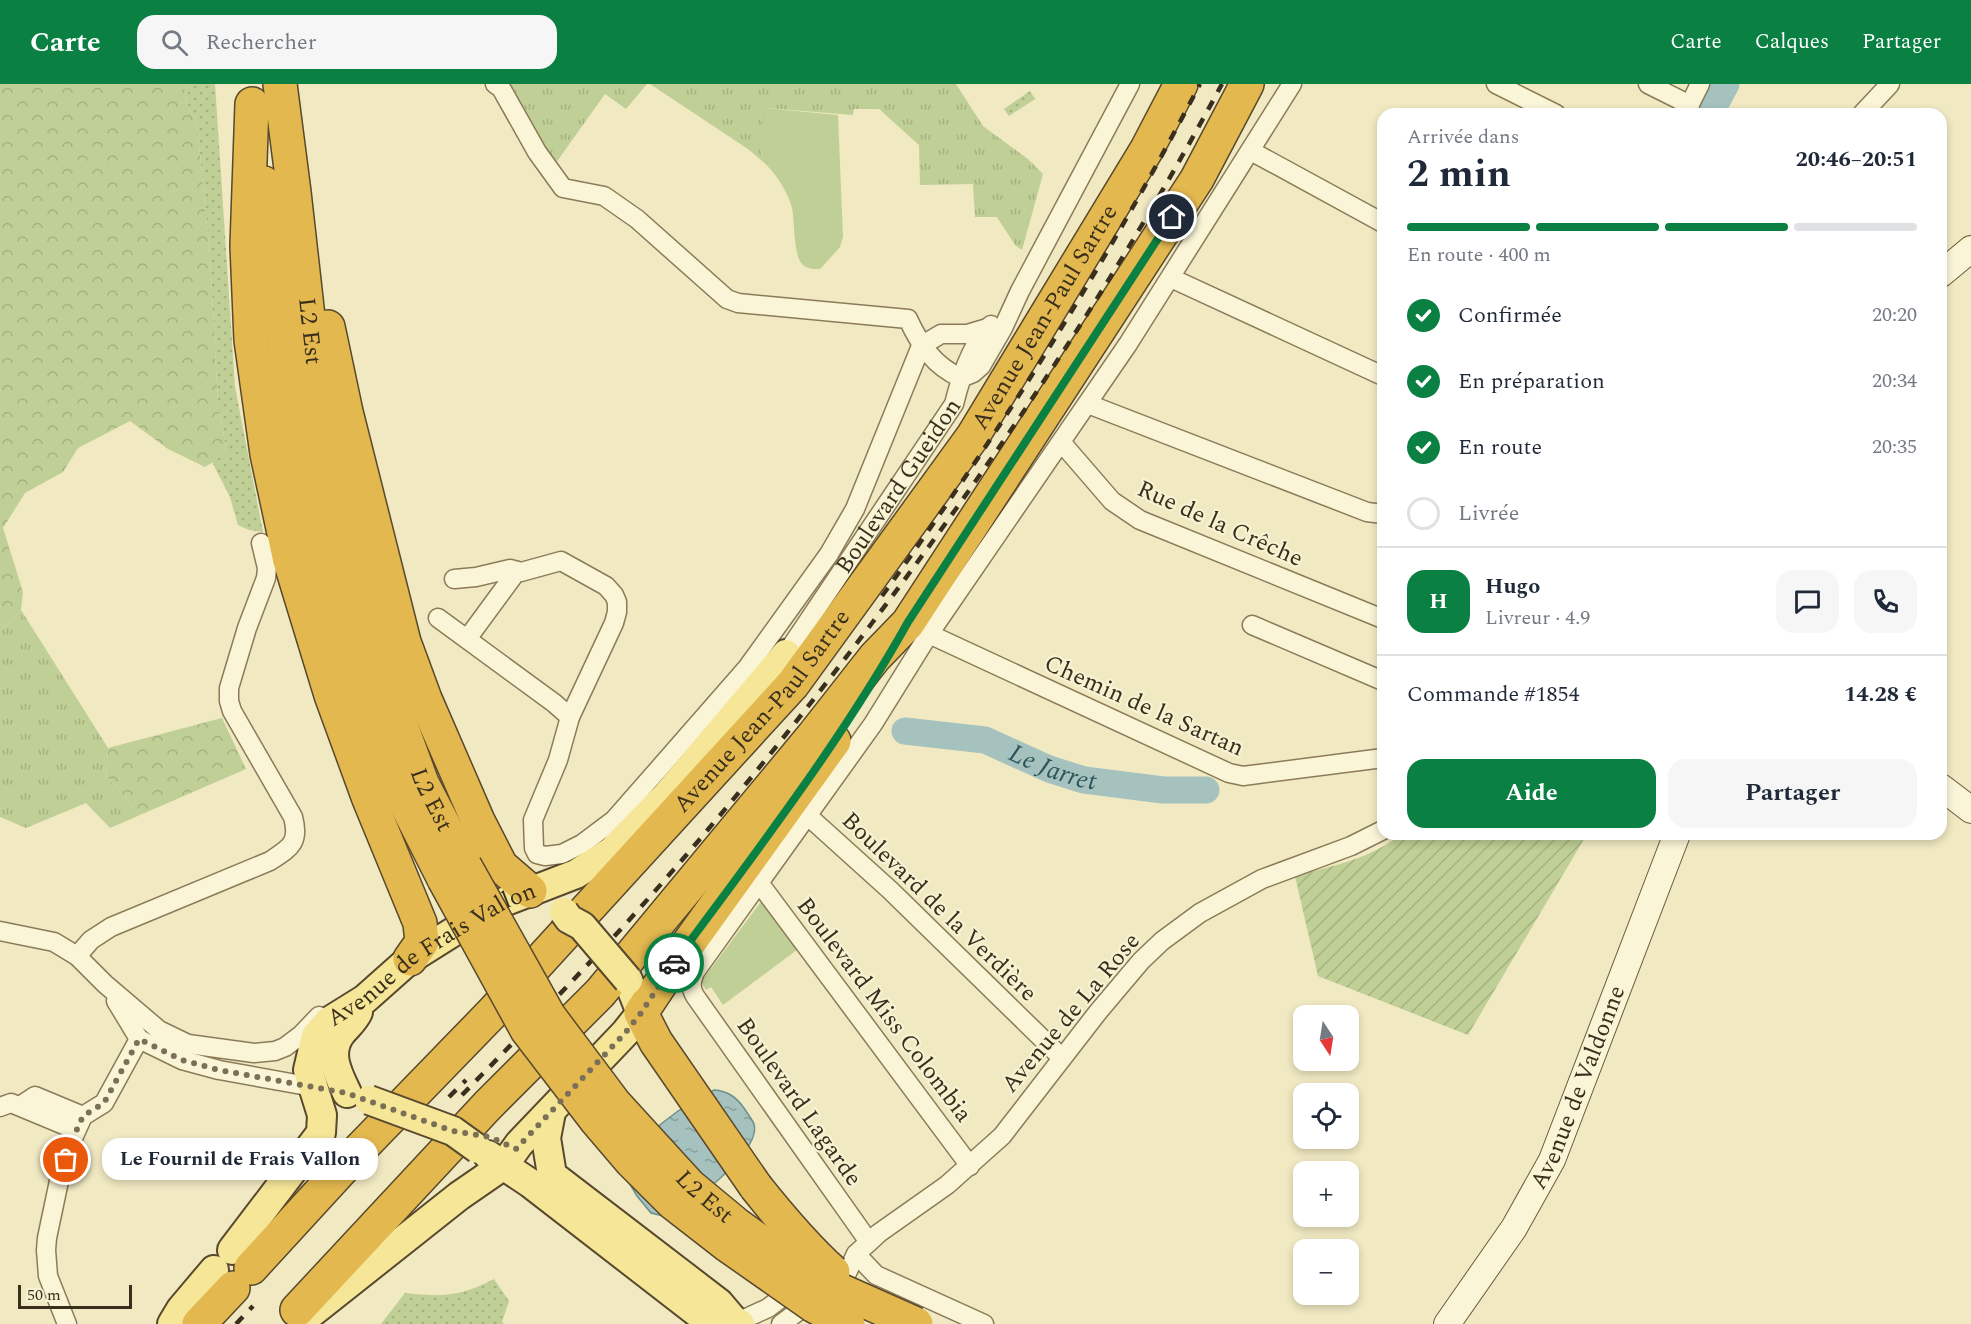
<!DOCTYPE html>
<html lang="fr">
<meta charset="utf-8">
<style>
:root{--surface:#fff;--page:#f6f6f7;--text:#1f2937;--muted:#747a83;--line:#e0e1e3;--accent:#0b8043}
body{margin:0;font-family:Spectral,serif;background:var(--page);color:var(--text);height:100vh;display:flex;flex-direction:column;font-size:22px;white-space:nowrap}
*{box-sizing:border-box;margin:0}
p{font-size:20px;color:var(--muted)}
.icon{flex:none;width:33px;height:33px;fill:none;stroke:currentColor;stroke-width:2;stroke-linecap:round;stroke-linejoin:round}
.map{position:relative;flex:1;overflow:hidden}
.sheet{position:absolute;left:1377px;top:24px;width:570px;height:732px;display:flex;flex-direction:column;background:var(--surface);border-radius:18px;box-shadow:0 3px 9px #0003}
.sheet>*{flex:none}
.needle{width:39px;rotate:168deg}
.fabs{position:absolute;left:1293px;top:921px;display:grid;gap:12px}
.fabs a{display:grid;place-items:center;width:66px;height:66px;border-radius:12px;background:var(--surface);box-shadow:0 3px 9px #0003;font-size:30px}
.scale{position:absolute;left:18px;bottom:15px;width:114px;box-sizing:border-box;padding-left:6px;border:3px solid #3a2f1d;border-top:0;font-size:16px;line-height:21px;white-space:nowrap;color:#3a2f1d;-webkit-text-stroke:4px #f7f2d2;paint-order:stroke}
.pin{position:absolute;display:grid;place-items:center;width:51px;height:51px;color:#fff;margin:-26px;border:3px solid #fff;border-radius:50%;box-shadow:0 2px 6px #0007}
.courier{position:absolute;display:grid;place-items:center;width:60px;height:60px;margin:-30px;border:4px solid #0b8043;border-radius:50%;background:#fff;color:#222;box-shadow:0 2px 8px #0007}
.bubble{position:absolute;height:42px;border-radius:18px;background:var(--surface);box-shadow:0 3px 9px #0003;font-size:20px;font-weight:700;line-height:42px;text-align:center}
.head em{font-style:normal;font-weight:700}
.head div{display:flex;flex-direction:column-reverse}
.head{display:flex;align-items:center;justify-content:space-between;height:102px;padding:0 30px}
h1{font-size:39px;font-weight:700;line-height:45px}
.bar{display:grid;grid-template-columns:repeat(4,1fr);gap:9px 6px;align-content:center;height:72px;padding:0 30px}
.bar i{height:8px;border-radius:4px;background:var(--line)}
.bar .current{background:var(--accent)}
.bar p{grid-column:span 4}
.line{display:flex;align-items:center;gap:15px;padding:0 30px;border-top:2px solid var(--line)}
.line div{flex:1}
.round{display:grid;place-items:center;flex:none;width:63px;height:63px;border-radius:18px;background:var(--page)}
ol{padding:0 30px;list-style:none}
li{display:flex;align-items:center;gap:18px;height:66px}
li p{margin-inline-start:auto}
li .icon{padding:6px;border-radius:50%;background:var(--accent);color:#fff;stroke-width:4}
li:last-child{color:var(--muted)}
li i{width:33px;height:33px;border:3px solid var(--line);border-radius:50%}
.action{display:flex;gap:12px;margin-top:auto;padding:12px 30px}
.action a{flex:1;height:69px;border-radius:18px;background:var(--accent);color:#fff;font-size:24px;font-weight:700;line-height:69px;text-align:center}
.action a+a{background:var(--page);color:var(--text)}
header{display:flex;align-items:center;gap:36px;box-sizing:border-box;height:84px;padding:0 30px;background:var(--accent);color:#fff}
header strong{font-size:28px}
nav{display:flex;gap:33px;margin-inline-start:auto;font-size:21px}
.search{width:420px;height:54px;background:var(--page);display:flex;align-items:center;gap:15px;box-sizing:border-box;padding:0 21px;border-radius:18px;color:var(--muted);font-size:22px}
.map>svg:first-child{display:block}
</style>
<header>
<strong>Carte</strong>
<div class="search"><svg class="icon" aria-label="search" viewBox="0 0 24 24"><circle cx="10" cy="10" r="6"/><path d="M15 15l6 6"/></svg>Rechercher</div>
<nav><a>Carte</a><a>Calques</a><a>Partager</a></nav>
</header>
<div class="map">
<svg width="1971" height="1240" viewBox="0 0 1971 1240">
<defs>
<pattern id="grass-tufts" width="24" height="20" patternUnits="userSpaceOnUse" patternTransform="scale(1.5)"><rect width="24" height="20" fill="#bfcf95"/><path d="M3 7l-1-3M5 7V3M7 7l1-3M15 17l-1-3M17 17v-4M19 17l1-3" fill="none" stroke="#a5b280"/></pattern>
<pattern id="forest-crowns" width="20" height="18" patternUnits="userSpaceOnUse" patternTransform="scale(1.5)"><rect width="20" height="18" fill="#bfcf95"/><path d="M2 6a3 3 0 1 1 6 0M12 15a3 3 0 1 1 6 0" fill="none" stroke="#a5b280"/></pattern>
<pattern id="park-dots" width="8" height="8" patternUnits="userSpaceOnUse" patternTransform="scale(1.5)"><rect width="8" height="8" fill="#bfcf95"/><path d="M2 2h.1M6 6h.1" fill="none" stroke="#a5b280" stroke-width="1.8" stroke-linecap="round"/></pattern>
<pattern id="garden-furrows" width="10" height="10" patternUnits="userSpaceOnUse" patternTransform="scale(1.5)"><rect width="10" height="10" fill="#bfcf95"/><path d="M-1 1l2-2M0 10L10 0M9 11l2-2" fill="none" stroke="#a5b280"/></pattern>
<pattern id="water-ripples" width="26" height="14" patternUnits="userSpaceOnUse" patternTransform="scale(1.5)"><rect width="26" height="14" fill="#a5c2be"/><path d="M2 4q2-2 4 0t4 0M15 11q2-2 4 0t4 0" fill="none" stroke="#879e9a"/></pattern>
</defs>
<rect width="100%" height="100%" fill="#f0e9c2"/>
<g fill="url(#grass-tufts)">
<path d="M505,0H647L626,25L605,10L553,83Z"/>
<path d="M650,0H956L983,42L1028,75L1043,90L1022,166L1015,161L997,133H975L973,100L920,101L919,61L879,25H854L853,31L765,24L761,76L748,65Z"/>
<path d="M21,526L108,664L106,692L140,731L110,744L86,719L26,744L0,733V547Z"/>
</g>
<g fill="url(#forest-crowns)">
<path d="M0,0H184L188,23L197,39L210,172L218,319L227,369L205,383L168,365L130,337L78,364L63,388L25,409L3,444L23,508L21,526L0,547Z"/>
<path d="M222,634L246,685L140,731L106,692L108,664Z"/>
</g>
<g fill="url(#park-dots)">
<path d="M184,0H215L235,303L263,448L249,446L238,441L230,413L212,378L227,369L218,319L210,172L197,39L188,23Z"/>
<path d="M1030,7L1035,15L1009,32L1004,25Z"/>
<path d="M494,1195L509,1217L502,1238L504,1240H381L405,1209C443,1213 459,1213 494,1195Z"/>
</g>
<path fill="url(#garden-furrows)" d="M1401,750H1587L1468,951L1318,892L1295,792C1332,782 1371,775 1401,750Z"/>
<g fill="#bfcf95">
<path d="M764,24L838,31L843,153L840,163L820,185C814,185 807,185 802,180C793,170 795,138 792,124C787,106 775,88 761,76Z"/>
<path d="M760,819H763L798,865L723,921L711,903L706,906L701,898Z"/>
</g>
<path fill="url(#water-ripples)" stroke="#6b918d" stroke-width="1.5" d="M714,1006C728,1007 736,1013 744,1024C747,1029 752,1035 754,1040C762,1067 690,1120 671,1134L651,1129L637,1112L625,1092L632,1069L661,1040L678,1027Z"/>
<g fill="none" stroke-linecap="round" stroke-linejoin="round">
<g stroke="#a5c2be" stroke-width="27">
<path d="M1710,30L1726,0"/>
<path id="s1" d="M905,647L985,656L1049,685L1084,696L1163,706H1206"/>
</g>
<g stroke="#8b7b58" stroke-width="21">
<g id="street">
<path d="M495,0L501,4L537,68L563,104L604,112L637,135L727,215L738,219L908,235C920,261 934,282 961,294L973,289L981,282L1003,244L1020,207L1130,0"/>
<path d="M1496,0L1556,30"/>
<path d="M1648,0L1690,21"/>
<path d="M1685,30L1700,0"/>
<path d="M1862,30L1890,0"/>
<path d="M1251,67L1383,139"/>
<path d="M1171,194L1383,292"/>
<path d="M1088,320L1367,428L1383,430"/>
<path d="M1061,358L1112,417L1140,436L1383,535"/>
<path d="M454,495L476,493L510,485L521,488L561,477L606,502L614,511L617,518V528L614,539L570,633L558,676L533,736L534,764L537,770L545,772L562,770L582,760L614,736L747,584L829,470L855,425L921,262L941,250H967L987,244"/>
<path d="M438,534L554,619L570,633"/>
<path d="M1252,541L1383,597"/>
<path d="M929,550L1229,689L1243,692L1383,674"/>
<path d="M467,555L517,487"/>
<path id="s2" d="M786,570L954,320C960,296 972,258 991,241"/>
<path d="M808,732L890,806L1062,974"/>
<path d="M760,800L970,1082"/>
<path d="M0,847L54,858L77,872L105,900L159,946L188,960L254,969L275,967L285,963L301,951L319,932"/>
<path d="M77,872L91,856L111,843L270,777C290,764 300,759 293,733L232,627L229,617V604L247,544L266,494L267,484L261,459"/>
<path d="M116,917L139,955L182,976L219,986L313,1003"/>
<path d="M20,1022L35,1012L83,1032"/>
<path d="M0,1023L11,1019L76,1046"/>
<path d="M869,1158L695,912C690,903 691,898 695,888L873,640L929,550L1128,260L1292,0"/>
<path d="M856,1170L876,1191L984,1240"/>
<path d="M67,1240L48,1192L46,1166L47,1154L59,1097L74,1052L83,1032L104,1019L139,955"/>
<path d="M733,1240L768,1224L797,1202"/>
<path d="M781,1240L845,1193L856,1170L879,1149L947,1101L1002,1052L1098,928L1141,877L1162,857L1200,829L1262,795L1351,762L1383,746"/>
</g>
</g>
<g stroke="#6c5b3b" stroke-width="28">
<g id="secondary">
<path d="M1941,190L1971,165"/>
<path d="M1941,703L1971,726"/>
<path id="s3" d="M1447,1240L1514,1144L1552,1076L1677,750"/>
</g>
</g>
<g stroke="#58482d" stroke-width="32">
<g id="primary">
<path d="M347,1009C338,990 327,970 340,951C346,943 354,937 358,928"/>
<path d="M551,1028L546,1054L552,1091L719,1219L736,1239"/>
<path d="M488,1071L530,1099L703,1233L740,1240"/>
<path id="s4" d="M232,1166L321,1049L322,1031L308,986L316,952L328,938L365,915L410,875L453,848L506,817L576,790L612,767L666,712L786,570"/>
<path d="M305,1234L459,1112L504,1081L519,1060L625,949L641,929L628,896"/>
<path d="M172,1240L181,1225L214,1186"/>
</g>
</g>
<g stroke="#58482d" stroke-width="36">
<g id="highway">
<path id="s5" d="M280,0L294,108L313,277L325,361L342,442L374,567L422,699L465,782"/>
<path d="M252,20L247,162L251,256L267,370L290,477L331,611L369,715L420,839L422,858L410,875"/>
<path d="M264,99L298,367L313,447L347,575L400,708L444,795"/>
<path d="M328,243L346,328L404,558L425,615L478,737L501,782L530,807"/>
<path d="M756,1103L656,958L641,929L673,881L834,657"/>
<path id="s6" d="M251,1184L362,1063L494,927L793,600L973,352L1147,65L1181,0"/>
<path d="M297,1226L488,1021L600,909L813,652L875,573L908,539L1197,95L1247,0"/>
<path d="M199,1240L233,1204"/>
</g>
</g>
<use href="#street" stroke="#faf5d6" stroke-width="18"/>
<use href="#secondary" stroke="#faf5d6" stroke-width="26"/>
<use href="#primary" stroke="#f5e698" stroke-width="28"/>
<use href="#highway" stroke="#e3b84f" stroke-width="33"/>
<g stroke="#3a2f1d" stroke-width="4.5" stroke-dasharray="10 10" stroke-linecap="butt">
<path d="M882,512C1000,349 1107,178 1200,0"/>
<path d="M462,1011C516,956 569,901 621,845C710,747 793,644 872,539C1003,366 1119,191 1222,0"/>
<path d="M449,1013L466,996"/>
<path d="M236,1240L253,1222"/>
</g>
<g stroke="#58482d" stroke-width="32" stroke-linecap="butt">
<g id="primary-bridge">
<path d="M564,828L569,835L582,842L628,896"/>
<path d="M369,1016L453,1047L478,1065"/>
</g>
</g>
<g stroke="#58482d" stroke-width="36" stroke-linecap="butt">
<g id="highway-bridge">
<path id="s7" d="M465,782L549,932L615,1020L689,1101L736,1140L783,1174L833,1203L916,1240"/>
<path d="M444,795L527,946L596,1036L631,1077L673,1119L727,1161L814,1222L848,1240"/>
<path d="M756,1103C780,1133 804,1162 833,1188"/>
</g>
</g>
<use href="#primary-bridge" stroke="#f5e698" stroke-width="28"/>
<use href="#highway-bridge" stroke="#e3b84f" stroke-width="33"/>
</g>
<g fill="none" stroke-linecap="round" stroke-linejoin="round">
<path stroke="#7a7057" stroke-width="6" stroke-dasharray="0 10.8" d="M66,1076L74,1052L83,1032L104,1019L139,955L182,976L219,986L346,1009L453,1047L490,1053L516,1065L625,949L641,929L674,879"/>
<path stroke="#0b8043" stroke-width="8" d="M674,879C755,769 841,658 908,538L1172,133"/>
</g>
<g text-anchor="middle" dominant-baseline="central" stroke-width="4.5" stroke-linejoin="round" paint-order="stroke">
<g font-size="24" fill="#3a2f1d" stroke="#f7f2d2">
<text stroke="none"><textPath href="#s6" startOffset="1242">Avenue Jean-Paul Sartre</textPath></text>
<text stroke="none"><textPath href="#s5" startOffset="249">L2 Est</textPath></text>
<text stroke="none"><textPath href="#s2" startOffset="202">Boulevard Gueidon</textPath></text>
<text transform="translate(1220 440) rotate(24)">Rue de la Crêche</text>
<text transform="translate(1144 622) rotate(24)">Chemin de la Sartan</text>
<text stroke="none"><textPath href="#s6" startOffset="756">Avenue Jean-Paul Sartre</textPath></text>
<text stroke="none"><textPath href="#s5" startOffset="735">L2 Est</textPath></text>
<text transform="translate(939 823) rotate(44)">Boulevard de la Verdière</text>
<text stroke="none"><textPath href="#s4" startOffset="390">Avenue de Frais Vallon</textPath></text>
<text transform="translate(884 926) rotate(53)">Boulevard Miss Colombia</text>
<text transform="translate(1071 929) rotate(-50)">Avenue de La Rose</text>
<text stroke="none"><textPath href="#s3" startOffset="272">Avenue de Valdonne</textPath></text>
<text transform="translate(799 1018) rotate(55)">Boulevard Lagarde</text>
<text stroke="none"><textPath href="#s7" startOffset="411">L2 Est</textPath></text>
</g>
<g font-size="26" font-style="italic" fill="#2c565a" stroke="#f7f2d2">
<text stroke="none"><textPath href="#s1" startOffset="154">Le Jarret</textPath></text>
</g>
</g>
</svg>
<div class="fabs">
<a><svg class="needle" viewBox="-14 -14 28 28"><path d="M0-13l5 13h-10z" fill="#e53935"/><path d="M0 13l5-13h-10z" fill="#747a83"/></svg></a>
<a><svg class="icon" aria-label="locate" viewBox="0 0 24 24"><circle cx="12" cy="12" r="6"/><path d="M12 2v4M12 18v4M2 12h4M18 12h4"/></svg></a>
<a>+</a>
<a>−</a>
</div>
<div class="scale">50 m</div>
<div class="pin" style="left:66px;top:1076px;background:#ea580c"><svg class="icon" aria-label="bag" viewBox="0 0 24 24"><path d="M5 8h14l-1 12H6zM9 8a3 3 0 0 1 6 0"/></svg></div>
<div class="pin" style="left:1172px;top:133px;background:#1f2937"><svg class="icon" aria-label="home" viewBox="0 0 24 24"><path d="M3 11l9-7 9 7M6 9v11h12V9"/></svg></div>
<div class="courier" style="left:674px;top:879px"><svg class="icon" aria-label="car" viewBox="0 0 24 24"><path d="M5 17H2v-5l4-1 3-4h7l3 4 3 1v5h-3M9 17h6M6 11h13"/><circle cx="7" cy="17" r="2"/><circle cx="17" cy="17" r="2"/></svg></div>
<div class="bubble" style="left:102px;top:1054px;width:276px">Le Fournil de Frais Vallon</div>
<section class="sheet">
<div class="head"><div><h1>2 min</h1><p>Arrivée dans</p></div><em>20:46–20:51</em></div>
<div class="bar"><i class="current"></i><i class="current"></i><i class="current"></i><i></i><p>En route · 400 m</p></div>
<ol>
<li><svg class="icon" aria-label="check" viewBox="0 0 24 24"><path d="M5 12l5 5 9-10"/></svg>Confirmée<p>20:20</p></li>
<li><svg class="icon" aria-label="check" viewBox="0 0 24 24"><path d="M5 12l5 5 9-10"/></svg>En préparation<p>20:34</p></li>
<li><svg class="icon" aria-label="check" viewBox="0 0 24 24"><path d="M5 12l5 5 9-10"/></svg>En route<p>20:35</p></li>
<li><i></i>Livrée</li>
</ol>
<div class="line" style="height:108px"><b class="round" style="background:var(--accent);color:#fff">H</b><div><b>Hugo</b><p>Livreur · 4.9</p></div><a class="round"><svg class="icon" aria-label="chat" viewBox="0 0 24 24"><path d="M4 5h16v11H9l-5 4z"/></svg></a><a class="round"><svg class="icon" aria-label="phone" viewBox="0 0 24 24"><path d="M5 4h4l2 5-3 2q2 4 5 5l2-3 5 2v4C11 20 4 13 5 4z"/></svg></a></div>
<div class="line" style="height:78px"><div>Commande #1854</div><b>14.28 €</b></div>
<div class="action"><a>Aide</a><a>Partager</a></div>
</section>
</div>
